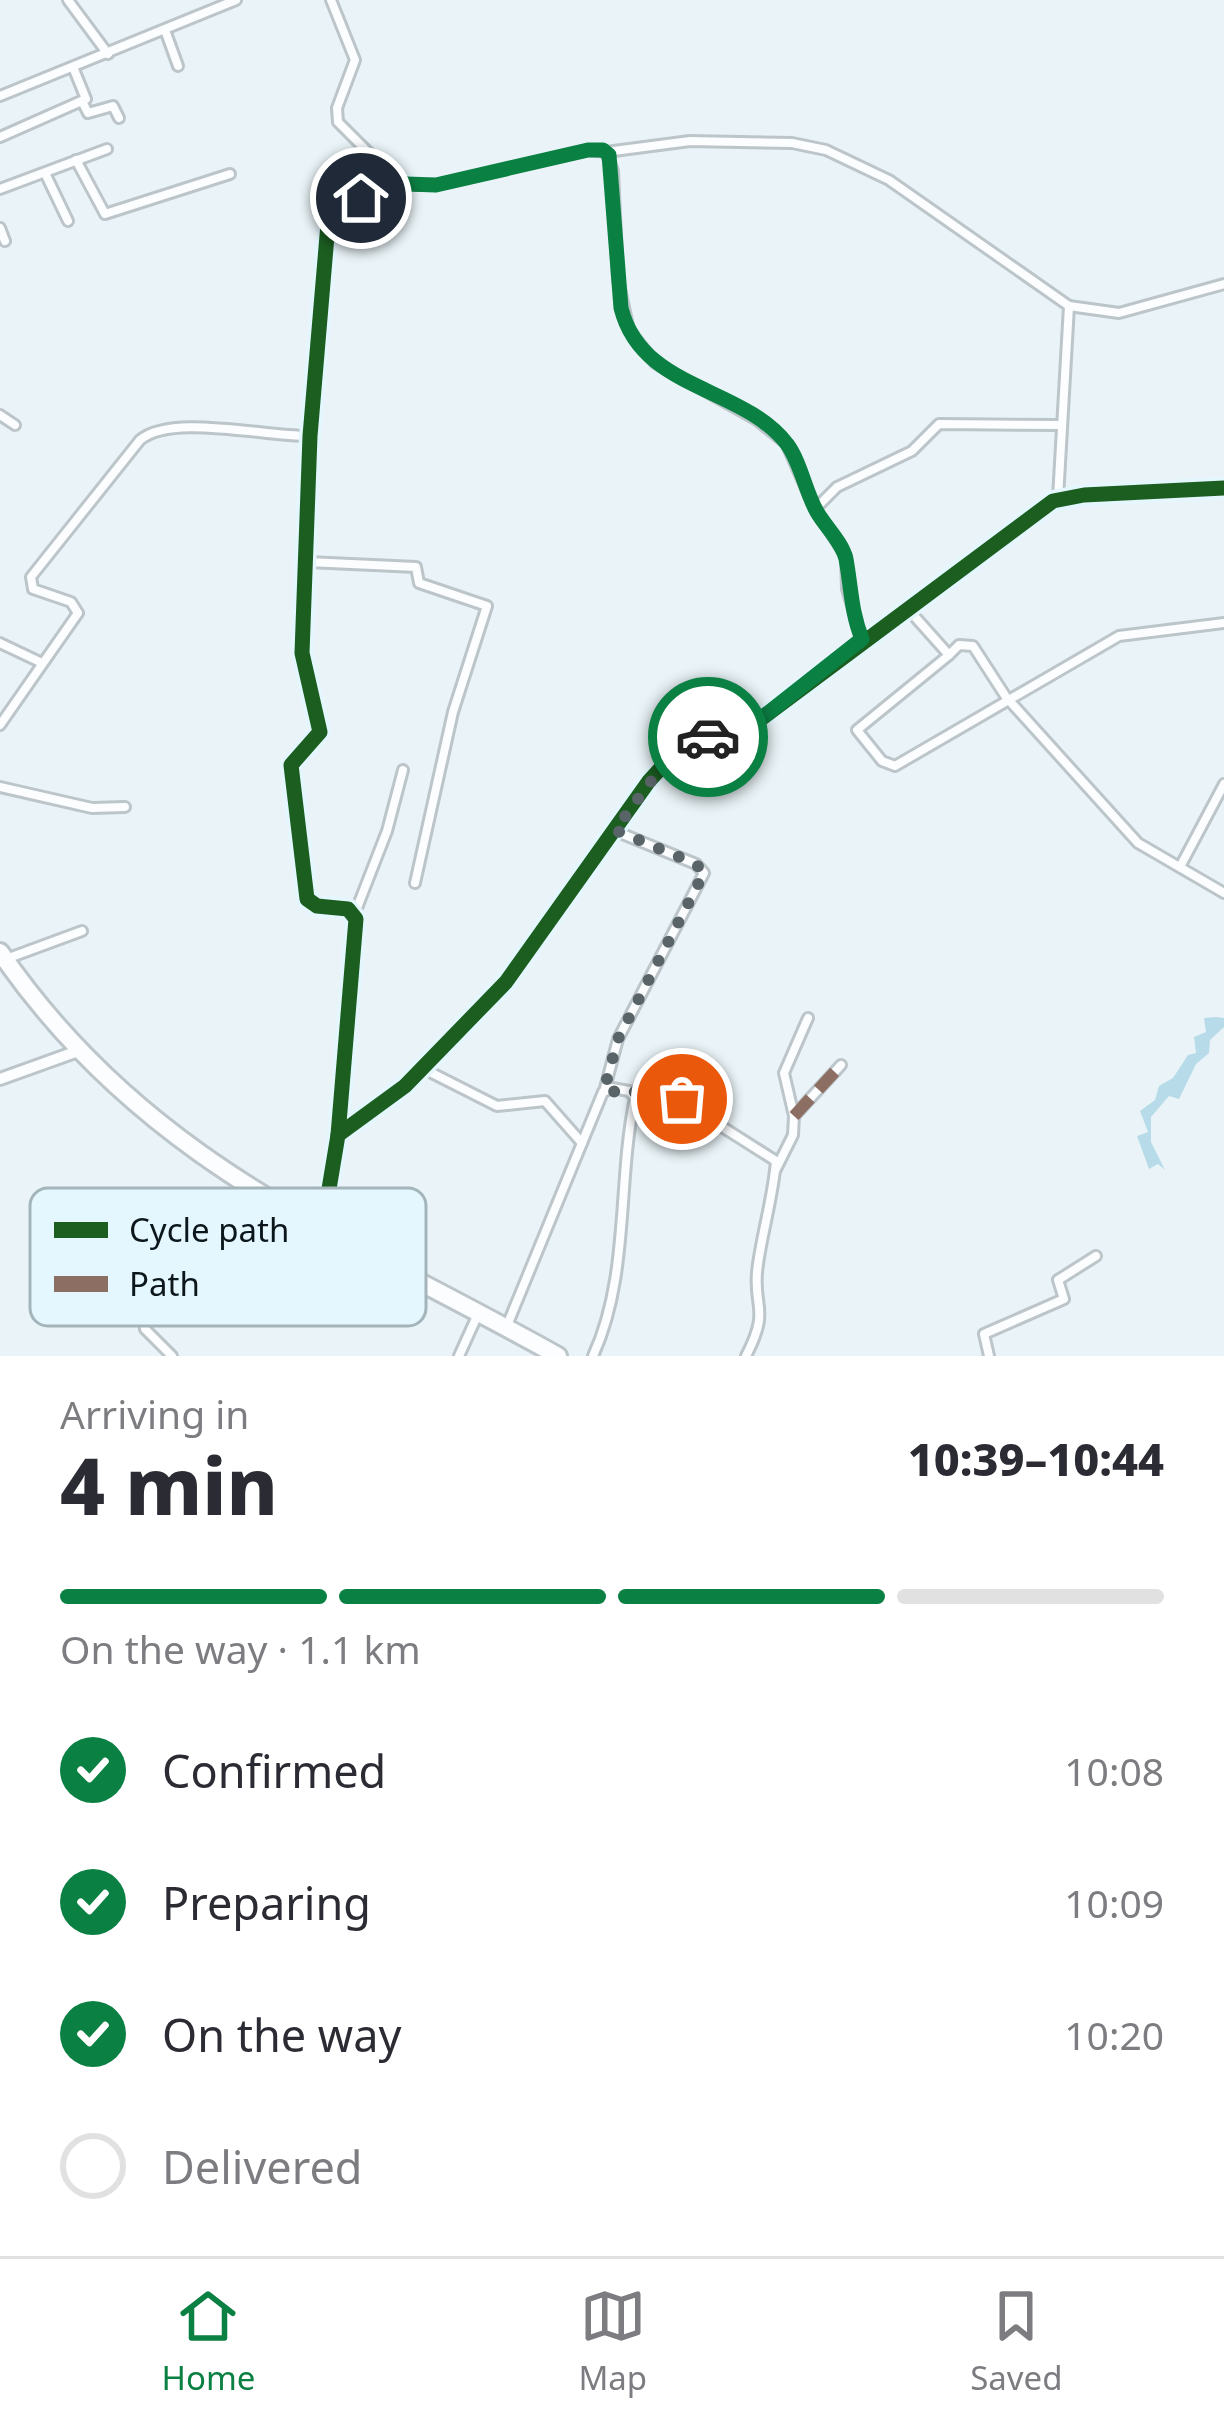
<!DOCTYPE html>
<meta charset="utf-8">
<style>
:root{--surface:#fff;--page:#f2f2f3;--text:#2b2b33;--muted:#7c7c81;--line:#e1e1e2;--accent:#0b8043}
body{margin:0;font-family:"Noto Sans",sans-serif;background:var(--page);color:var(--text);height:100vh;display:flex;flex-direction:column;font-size:45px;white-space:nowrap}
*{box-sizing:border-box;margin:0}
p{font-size:39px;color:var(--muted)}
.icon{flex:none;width:66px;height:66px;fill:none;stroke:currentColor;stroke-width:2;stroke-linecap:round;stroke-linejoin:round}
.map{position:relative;height:1356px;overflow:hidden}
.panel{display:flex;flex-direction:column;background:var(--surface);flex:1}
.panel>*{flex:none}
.pin{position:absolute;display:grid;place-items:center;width:102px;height:102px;color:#fff;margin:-51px;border:6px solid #fff;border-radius:50%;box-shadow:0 3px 12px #0007}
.courier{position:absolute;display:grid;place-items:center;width:120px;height:120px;margin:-60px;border:9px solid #0b8043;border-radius:50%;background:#fff;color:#222;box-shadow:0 3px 15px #0007}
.summary em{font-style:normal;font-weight:800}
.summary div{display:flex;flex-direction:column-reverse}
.summary{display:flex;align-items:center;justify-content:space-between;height:204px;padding:0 60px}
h1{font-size:78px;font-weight:800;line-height:90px}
.bar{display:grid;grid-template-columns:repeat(4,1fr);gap:18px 12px;align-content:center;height:144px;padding:0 60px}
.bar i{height:15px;border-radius:9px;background:var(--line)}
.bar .on{background:var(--accent)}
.bar p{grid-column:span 4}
ol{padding:0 60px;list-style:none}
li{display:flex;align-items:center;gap:36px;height:132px}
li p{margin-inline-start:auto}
li .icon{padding:12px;border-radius:50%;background:var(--accent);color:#fff;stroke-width:4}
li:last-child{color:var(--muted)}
li i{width:66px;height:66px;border:6px solid var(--line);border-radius:50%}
.menu{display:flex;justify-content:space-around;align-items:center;height:168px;border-top:3px solid var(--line);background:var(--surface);font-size:33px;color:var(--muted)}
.menu a{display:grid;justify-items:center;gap:6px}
.menu .on{color:var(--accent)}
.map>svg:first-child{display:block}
</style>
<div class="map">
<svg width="1224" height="1356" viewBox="0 0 1224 1356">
<rect width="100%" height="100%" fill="#eaf4f8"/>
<path fill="#b7dbe9" d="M1216,1017L1224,1018V1027L1210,1040L1209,1053L1196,1064L1179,1099L1169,1096L1151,1117V1142L1165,1170L1158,1164L1149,1169L1137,1136L1148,1132L1140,1111L1155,1100L1159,1086L1173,1078L1188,1055L1196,1053L1194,1037L1206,1032L1204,1018Z"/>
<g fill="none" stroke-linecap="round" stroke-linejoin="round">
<g stroke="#bbc5ca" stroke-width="14">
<g id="street">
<path d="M68,0L108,54"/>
<path d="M331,0L355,60L337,108L338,122L385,169L413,185H436L588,150L606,152L613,171L618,280L629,330L655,363L757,420L786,443L815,509L846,556L847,589L862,639"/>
<path d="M165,30L178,66"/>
<path d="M0,96L236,0"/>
<path d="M82,101L88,113L113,106L119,118"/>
<path d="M0,137L86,99L73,67"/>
<path d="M606,152L690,141L792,143L826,150L889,180L1069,306L1119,313L1224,284"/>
<path d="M76,160L105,214L230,174"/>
<path d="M45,173L68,221"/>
<path d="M0,189L107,149"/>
<path d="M0,228L5,241"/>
<path d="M0,415L15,425"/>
<path d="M1058,498L1069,306"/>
<path d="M815,509L837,487L912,451L939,424L1060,425"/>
<path d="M308,562L416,567L419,583L487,606L453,712L415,883"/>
<path d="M908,609L949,655L959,645L973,646L1006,697L1138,843L1224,893"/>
<path d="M0,643L40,662"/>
<path d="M949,655L857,730L882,761L895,766L1119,636L1224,623"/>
<path d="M0,725L78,613L71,602L33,589L31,577L140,440C171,413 266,437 310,436"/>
<path d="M0,787L92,808L125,807"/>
<path d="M1180,867L1224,784"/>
<path d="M355,913L387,831L403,770"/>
<path d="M6,959L82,931"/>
<path d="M422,1068L497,1106L545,1101L582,1143"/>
<path d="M605,1088L618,1039L704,873L696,864L615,831"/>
<path d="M633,1094L649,1075L659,1077L705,1116L776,1161C773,1197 763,1229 758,1264C751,1308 772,1306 746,1356"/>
<path d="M794,1116L841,1065"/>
<path d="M338,1133L356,919L348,909L317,906L307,899L291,765L320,732L302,653L310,436L328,224L349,203L406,184"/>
<path d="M776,1169L793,1135L794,1116L784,1073L808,1018"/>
<path d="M315,1226L327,1201L338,1135L405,1086L506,982L649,781L672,756L693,743L754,724L1053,501L1084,495L1224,488"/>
<path d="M506,1328L603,1092L612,1088L629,1091L635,1098C617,1182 630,1275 593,1356"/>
<path d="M172,1356L145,1329L143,1314L195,1244L237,1199L242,1186"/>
<path d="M459,1356L478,1314"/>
<path d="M989,1356L984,1334L1064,1299L1058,1280L1096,1256"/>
</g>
</g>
<g stroke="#bbc5ca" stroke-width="16">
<path id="secondary" d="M0,1079L78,1051"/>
</g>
<g stroke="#bbc5ca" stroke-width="22">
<path id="highway" d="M0,952C146,1165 344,1236 558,1356"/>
</g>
<use href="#street" stroke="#fcfdfe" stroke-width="8"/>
<use href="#secondary" stroke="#fcfdfe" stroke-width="10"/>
<use href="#highway" stroke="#fcfdfe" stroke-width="16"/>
<path stroke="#8d6e63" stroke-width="12" stroke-dasharray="24 12" stroke-linecap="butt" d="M794,1116L841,1065"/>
<g stroke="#e4f7fe" stroke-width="22">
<g id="cycleway">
<path d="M338,1135L356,919L348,909L317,906L307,899L291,765L320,732L302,653L310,436L328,224L349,203L406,184"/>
<path d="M314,1227L327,1201L338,1135L405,1086L506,982L649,781L672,756L693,743L754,724L1053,501L1084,495L1224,488"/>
</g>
</g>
<use href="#cycleway" stroke="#1b5e20" stroke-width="15"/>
</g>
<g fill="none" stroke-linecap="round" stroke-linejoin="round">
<path stroke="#596468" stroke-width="12" stroke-dasharray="0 21.6" d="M682,1099L665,1080L652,1074L633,1094L604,1090L618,1039L704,873L696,864L615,830L666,761L708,737"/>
<path stroke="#0b8043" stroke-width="15" d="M361,198L406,184L436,185L588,150H603L609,155L621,308C642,391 741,385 787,444C801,463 805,491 817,512C825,526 842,542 846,559C851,586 851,612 862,639L754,724L708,737"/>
</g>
<rect x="30" y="1188" width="396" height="138" rx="18" fill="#e4f7fe" stroke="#a3b4ba" stroke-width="3"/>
<rect x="54" y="1222" width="54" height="16" fill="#1b5e20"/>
<rect x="54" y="1276" width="54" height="16" fill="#8d6e63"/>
<g font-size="33" fill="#0b171b">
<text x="129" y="1242">Cycle path</text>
<text x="129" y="1296">Path</text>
</g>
</svg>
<div class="pin" style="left:682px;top:1099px;background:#ea580c"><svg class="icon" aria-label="bag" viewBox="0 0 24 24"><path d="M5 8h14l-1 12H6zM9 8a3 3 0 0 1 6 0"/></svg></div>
<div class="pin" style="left:361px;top:198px;background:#1f2937"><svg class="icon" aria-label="home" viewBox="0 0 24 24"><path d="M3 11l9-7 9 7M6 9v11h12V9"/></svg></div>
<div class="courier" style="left:708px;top:737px"><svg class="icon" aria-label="car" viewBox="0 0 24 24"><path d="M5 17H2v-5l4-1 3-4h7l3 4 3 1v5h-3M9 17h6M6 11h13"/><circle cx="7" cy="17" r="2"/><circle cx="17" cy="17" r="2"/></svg></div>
</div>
<section class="panel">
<div class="summary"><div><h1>4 min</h1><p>Arriving in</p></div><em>10:39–10:44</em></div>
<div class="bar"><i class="on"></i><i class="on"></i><i class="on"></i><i></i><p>On the way · 1.1 km</p></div>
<ol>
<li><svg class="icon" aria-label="check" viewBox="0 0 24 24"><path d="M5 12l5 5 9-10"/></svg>Confirmed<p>10:08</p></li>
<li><svg class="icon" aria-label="check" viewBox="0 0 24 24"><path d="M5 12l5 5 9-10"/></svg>Preparing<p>10:09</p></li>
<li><svg class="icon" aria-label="check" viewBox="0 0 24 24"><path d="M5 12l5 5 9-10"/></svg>On the way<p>10:20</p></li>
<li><i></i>Delivered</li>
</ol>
</section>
<nav class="menu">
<a class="on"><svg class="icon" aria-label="home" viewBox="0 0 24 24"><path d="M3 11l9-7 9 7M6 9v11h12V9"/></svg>Home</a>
<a><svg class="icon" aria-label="map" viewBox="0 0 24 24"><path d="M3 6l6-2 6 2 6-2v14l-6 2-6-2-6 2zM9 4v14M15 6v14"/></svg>Map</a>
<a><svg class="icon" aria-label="saved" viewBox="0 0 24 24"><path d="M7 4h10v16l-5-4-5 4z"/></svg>Saved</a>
</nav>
